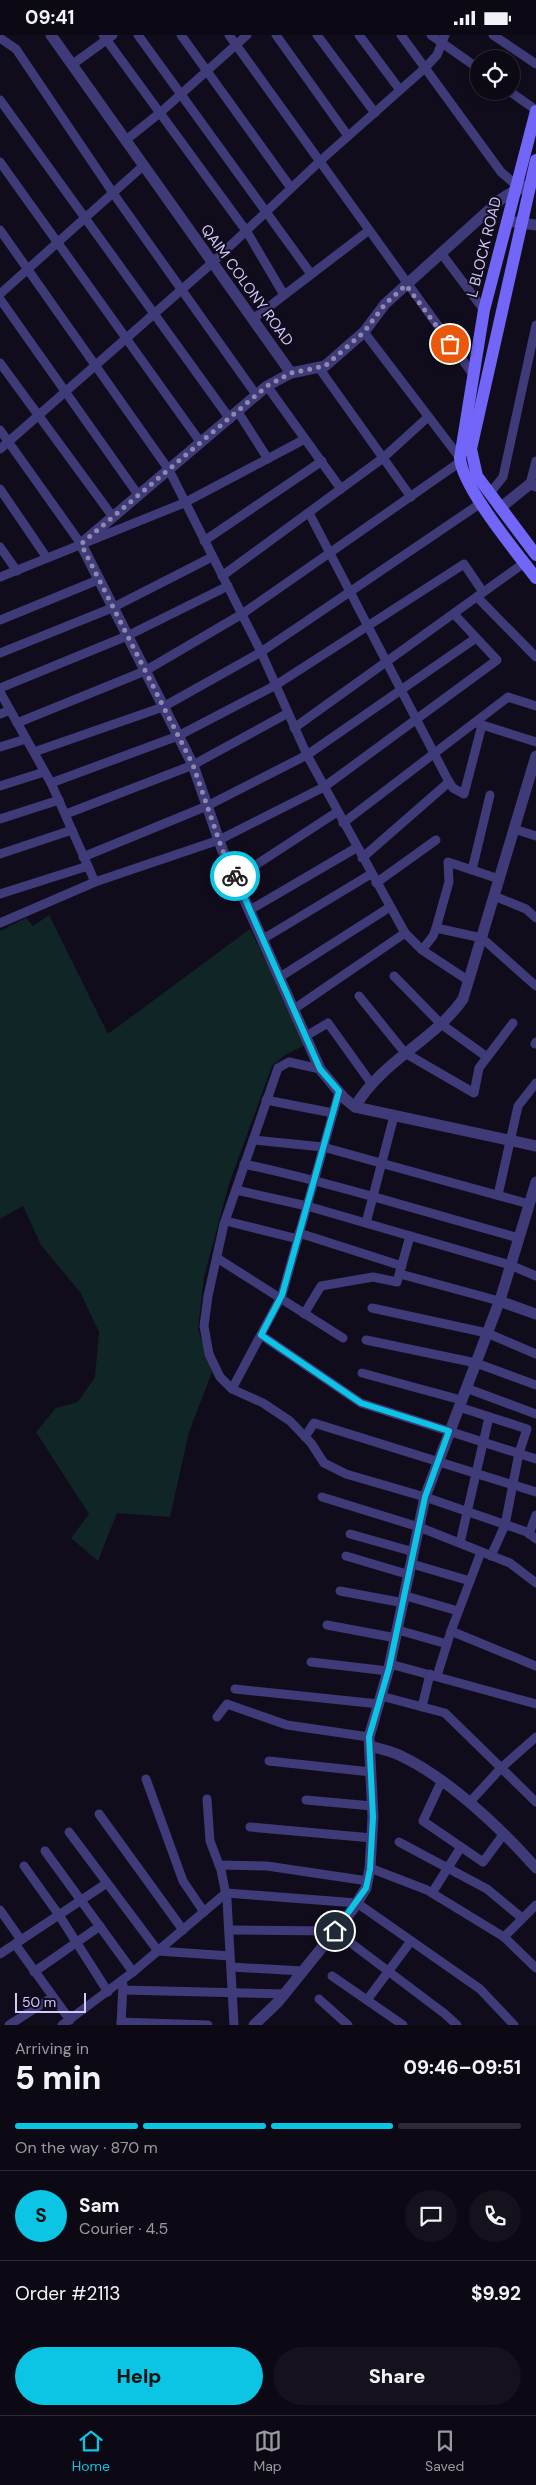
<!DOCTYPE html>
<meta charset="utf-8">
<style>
:root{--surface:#0c0915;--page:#15121e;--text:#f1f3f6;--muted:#9a9aa0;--line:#2c2a34;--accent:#0cc5e5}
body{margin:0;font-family:"DM Sans",sans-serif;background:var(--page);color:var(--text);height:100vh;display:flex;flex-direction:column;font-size:19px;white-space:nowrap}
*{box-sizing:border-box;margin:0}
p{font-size:16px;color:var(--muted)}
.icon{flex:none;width:28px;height:28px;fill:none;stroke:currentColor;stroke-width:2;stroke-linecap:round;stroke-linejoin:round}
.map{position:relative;height:1990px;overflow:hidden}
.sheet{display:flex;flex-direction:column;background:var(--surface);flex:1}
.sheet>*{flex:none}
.fabs{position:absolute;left:470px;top:15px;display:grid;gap:10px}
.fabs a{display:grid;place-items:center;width:50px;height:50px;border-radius:50%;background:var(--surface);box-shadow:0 2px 8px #0003,0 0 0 1px var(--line);font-size:25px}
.scale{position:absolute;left:15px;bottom:12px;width:71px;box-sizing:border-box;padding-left:5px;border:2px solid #d2cafc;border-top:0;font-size:14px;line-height:18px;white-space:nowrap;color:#d2cafc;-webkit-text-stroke:4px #100c1c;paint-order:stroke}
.pin{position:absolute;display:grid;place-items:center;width:42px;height:42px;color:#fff;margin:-21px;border:2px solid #fff;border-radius:50%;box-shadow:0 1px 5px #0007}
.courier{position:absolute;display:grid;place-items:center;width:50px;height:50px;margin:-25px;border:4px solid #0cc5e5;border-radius:50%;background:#fff;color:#222;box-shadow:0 1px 6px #0007}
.head em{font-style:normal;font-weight:800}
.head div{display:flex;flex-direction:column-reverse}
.head{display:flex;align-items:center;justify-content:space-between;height:85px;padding:0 15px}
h1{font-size:32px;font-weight:800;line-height:38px}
.bar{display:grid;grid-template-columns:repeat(4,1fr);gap:8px 5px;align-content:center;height:60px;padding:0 15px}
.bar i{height:6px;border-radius:4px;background:var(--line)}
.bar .on{background:var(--accent)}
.bar p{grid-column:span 4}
.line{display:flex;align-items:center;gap:12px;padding:0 15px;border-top:1px solid var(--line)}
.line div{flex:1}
.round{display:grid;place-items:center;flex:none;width:52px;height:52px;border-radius:26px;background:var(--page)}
.button{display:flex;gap:10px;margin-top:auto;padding:10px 15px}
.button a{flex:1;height:58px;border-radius:30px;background:var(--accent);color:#111;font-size:20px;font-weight:800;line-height:58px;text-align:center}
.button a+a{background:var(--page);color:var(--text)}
.status{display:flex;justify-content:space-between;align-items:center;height:35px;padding:0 25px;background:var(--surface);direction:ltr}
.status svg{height:14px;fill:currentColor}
.tabs{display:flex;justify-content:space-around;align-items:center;height:70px;border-top:1px solid var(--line);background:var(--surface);font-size:14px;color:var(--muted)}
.tabs a{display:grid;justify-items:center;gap:2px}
.tabs .on{color:var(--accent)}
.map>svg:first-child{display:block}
</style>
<div class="status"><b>09:41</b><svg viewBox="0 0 49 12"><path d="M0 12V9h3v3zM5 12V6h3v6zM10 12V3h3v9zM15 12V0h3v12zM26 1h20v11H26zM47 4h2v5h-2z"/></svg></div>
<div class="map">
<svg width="536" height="1990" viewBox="0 0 536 1990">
<rect width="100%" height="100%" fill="#100c1c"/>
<path fill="#102525" d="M49,880L108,999L250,894L307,1009L285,1020L272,1031L229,1149L204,1242L198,1294L212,1337L189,1397L170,1482L117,1478L98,1526L71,1503L89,1479L36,1397L56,1373L78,1367L95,1342L99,1297L80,1257L41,1210L23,1171L0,1184V896L26,883L33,891Z"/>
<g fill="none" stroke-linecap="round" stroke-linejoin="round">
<g stroke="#3f3a78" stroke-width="9">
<path d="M103,0L247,197L284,260"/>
<path d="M138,0L311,239"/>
<path d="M181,0L291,153"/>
<path d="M229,0L472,338"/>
<path d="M276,0L348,101"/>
<path d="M317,0L375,78"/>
<path d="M359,0L400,55"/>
<path d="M401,0L501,137L516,150"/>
<path d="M431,0L479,34"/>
<path d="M493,0L536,29"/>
<path d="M0,3L16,14L113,158L257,361"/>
<path d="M73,29L113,0"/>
<path d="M509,56L536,75"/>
<path d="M0,65L230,384"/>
<path d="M126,105L161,77L247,0"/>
<path d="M0,127L201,408"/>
<path d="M0,195L169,435L261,617L307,720L405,898L422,915L433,901L436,893"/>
<path d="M441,218L484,275"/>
<path d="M0,259L143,131"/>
<path d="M0,264L139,461"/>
<path d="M253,284L368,196"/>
<path d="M364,297L460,423"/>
<path d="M0,328L113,482"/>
<path d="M319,333L411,462"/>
<path d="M267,351L341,454"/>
<path d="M238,377L268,424"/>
<path d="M0,395L81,509"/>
<path d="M0,414L212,228L319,127L425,33L437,20L445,0"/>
<path d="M530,449L536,426"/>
<path d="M0,454L47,523"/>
<path d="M490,458L503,442L536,290"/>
<path d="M309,478L449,747L453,753L464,759L482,690"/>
<path d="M204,506L322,426"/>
<path d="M0,512L17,536"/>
<path d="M222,541L383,423L428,382"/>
<path d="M0,542L184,468L305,404"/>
<path d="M477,562L536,622"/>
<path d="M0,585L98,545"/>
<path d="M0,618L112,573L212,522"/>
<path d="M0,653L127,601L228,551"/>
<path d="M0,657L51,748L95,847"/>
<path d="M0,679L10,675"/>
<path d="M17,688L145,636L242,579L460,427"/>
<path d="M476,688L536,707"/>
<path d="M294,693L524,528"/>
<path d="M0,712L26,704"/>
<path d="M34,717L163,672L261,617L481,468"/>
<path d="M51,748L178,701L276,650L464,529L483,557"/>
<path d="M0,751L44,737"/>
<path d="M66,779L193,730L288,678"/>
<path d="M0,784L59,765"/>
<path d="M343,788L508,662L536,671"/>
<path d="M514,794L536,801"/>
<path d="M0,819L72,795"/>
<path d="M83,822L207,771L307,720L476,603"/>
<path d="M362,823L449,747"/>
<path d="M472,835L490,760"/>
<path d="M236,843L337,777"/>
<path d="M499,844L448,827L449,847L436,893L482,903L536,951"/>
<path d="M376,848L436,805"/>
<path d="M0,859L88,831"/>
<path d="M494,861L526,874L536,883"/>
<path d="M250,875L356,813"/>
<path d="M0,888L95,847L219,805L324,752L497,625L454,579"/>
<path d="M263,904L371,839"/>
<path d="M422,915L469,946"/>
<path d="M394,941L441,989L487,1022"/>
<path d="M280,942L390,872"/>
<path d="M359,961L405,1018L474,1058L479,1033L513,988"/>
<path d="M294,974L405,898"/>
<path d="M306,1001L328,988L371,1048"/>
<path d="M535,1009L536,1007"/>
<path d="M320,1034L289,1027L278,1033L224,1189L208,1261L204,1291L209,1319L220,1342L232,1354L263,1368L290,1386L311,1408L324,1428L346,1439L425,1462L527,1497L536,1504"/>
<path d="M266,1065L333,1078"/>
<path d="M253,1105L323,1112L529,1169"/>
<path d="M244,1129C337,1149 427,1178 519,1203"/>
<path d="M236,1155L307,1171L510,1230L536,1241"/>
<path d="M498,1160L518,1071L536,1048"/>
<path d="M226,1186L298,1204"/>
<path d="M366,1188L394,1081"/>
<path d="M299,1198L402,1231"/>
<path d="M217,1223L343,1303"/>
<path d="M400,1239L499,1266"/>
<path d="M372,1273L487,1298L536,1319"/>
<path d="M304,1279L321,1251L373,1242L397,1247L410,1201"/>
<path d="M261,1300L361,1368L536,1424"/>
<path d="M366,1305L476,1328L536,1350"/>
<path d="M362,1338L461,1365"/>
<path d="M466,1353L536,1379"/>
<path d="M232,1354L282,1260L339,1057"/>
<path d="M459,1372L527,1394L519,1418L505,1490L491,1521"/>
<path d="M305,1402L314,1388L536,1457"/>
<path d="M322,1462L419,1492L510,1528L536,1548"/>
<path d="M350,1499L414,1517"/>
<path d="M529,1499L536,1480"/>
<path d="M460,1508L489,1382"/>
<path d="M346,1521L410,1540"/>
<path d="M412,1529L470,1546"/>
<path d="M340,1556L404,1568"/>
<path d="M406,1561L458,1576"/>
<path d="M327,1590L396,1603"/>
<path d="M398,1595L447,1609"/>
<path d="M451,1596L536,1631"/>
<path d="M311,1627L388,1636"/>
<path d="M390,1629L536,1669"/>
<path d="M437,1641L451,1596L481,1517"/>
<path d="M235,1654L379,1669"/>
<path d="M381,1661L445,1678L536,1767"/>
<path d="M422,1672L430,1639"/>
<path d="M217,1682L227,1669L287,1690L369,1702"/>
<path d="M269,1726L371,1737"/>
<path d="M146,1744L183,1846L204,1877"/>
<path d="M442,1745L423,1786L483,1827L503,1800"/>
<path d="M207,1764L210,1806L221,1835L227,1865L234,1990"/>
<path d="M306,1765L372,1771"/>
<path d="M469,1768L501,1733L536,1702"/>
<path d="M99,1779L183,1895"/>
<path d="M250,1792L372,1803"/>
<path d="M69,1797L158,1916L230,1921"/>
<path d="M399,1807L487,1854L522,1883"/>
<path d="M45,1816L133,1937"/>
<path d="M219,1830L267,1831L368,1846"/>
<path d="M24,1831L59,1880L108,1957"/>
<path d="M370,1833L427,1855L504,1902L536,1933"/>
<path d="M432,1858L461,1812"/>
<path d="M0,1875L21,1905"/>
<path d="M229,1895L335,1896L445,1979L457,1990"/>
<path d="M504,1902L536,1870"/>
<path d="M15,1909L70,1985"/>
<path d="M0,1919L107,1848"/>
<path d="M231,1932L303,1936"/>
<path d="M34,1937L100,1891"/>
<path d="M332,1941L403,1990"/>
<path d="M123,1955L285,1959"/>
<path d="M319,1964L348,1990"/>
<path d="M367,1965L411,1906"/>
<path d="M121,1987L208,1990"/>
<path d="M9,1990L53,1962"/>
<path d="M62,1990L133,1937L226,1858L357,1868L480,1954L514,1990"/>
<path d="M121,1990L123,1950"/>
</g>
<g stroke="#3f3a78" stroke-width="11">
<path d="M51,0L291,338L325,331L364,297L385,269L501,164L514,156L530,150"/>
<path d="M507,186L536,190"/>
<path d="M291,338L267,351L81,509L193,730L222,814L320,1034L344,1063L355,1072L536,1111"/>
<path d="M500,473L530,449L536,451"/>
<path d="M355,1072C381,1026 434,1006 463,964L536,721"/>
<path d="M499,1266L536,1279"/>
<path d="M370,1711C380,1714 390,1716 399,1720C447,1742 502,1794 536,1833"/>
<path d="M254,1990L278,1967L353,1874L366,1853L370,1833L373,1782L369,1702L389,1633L425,1462L501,1262L536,1147"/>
</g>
<g stroke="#7166f7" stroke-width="12">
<path d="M536,76L484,275L460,423C462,452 517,518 536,543"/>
<path d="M536,125L471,414L477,441L536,520"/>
</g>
</g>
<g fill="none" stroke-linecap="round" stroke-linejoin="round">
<path stroke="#8e88ae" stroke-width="5" stroke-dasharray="0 9" d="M235,841L222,814L193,730L81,509L267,351L291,338L325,331L364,297L385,269L406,250L450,309"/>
<path stroke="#0cc5e5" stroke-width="6" d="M235,841L320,1034L339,1056L282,1260L261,1300L361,1368L449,1396L425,1462L389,1633L369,1702L373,1782L370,1834L366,1853L335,1896"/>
</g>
<g text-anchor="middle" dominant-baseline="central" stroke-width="4" stroke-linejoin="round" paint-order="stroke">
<g font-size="15" fill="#d2cafc" stroke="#100c1c">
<text transform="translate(484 212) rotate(-76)">L BLOCK ROAD</text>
<text transform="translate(247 250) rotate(54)">QAIM COLONY ROAD</text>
</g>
</g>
</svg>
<div class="fabs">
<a><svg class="icon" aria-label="locate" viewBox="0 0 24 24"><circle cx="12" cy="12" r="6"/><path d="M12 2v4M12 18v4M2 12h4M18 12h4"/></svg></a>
</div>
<div class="scale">50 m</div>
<div class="pin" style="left:450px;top:309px;background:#ea580c"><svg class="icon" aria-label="bag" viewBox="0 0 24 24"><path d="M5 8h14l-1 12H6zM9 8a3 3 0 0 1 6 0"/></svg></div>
<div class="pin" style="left:335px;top:1896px;background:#1f2937"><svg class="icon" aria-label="home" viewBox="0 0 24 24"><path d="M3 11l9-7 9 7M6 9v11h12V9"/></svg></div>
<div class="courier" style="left:235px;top:841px"><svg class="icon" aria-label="bike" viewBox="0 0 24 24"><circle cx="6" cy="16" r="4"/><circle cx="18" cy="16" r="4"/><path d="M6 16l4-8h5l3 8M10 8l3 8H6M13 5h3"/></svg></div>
</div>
<section class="sheet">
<div class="head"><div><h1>5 min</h1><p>Arriving in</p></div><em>09:46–09:51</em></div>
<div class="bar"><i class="on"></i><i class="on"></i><i class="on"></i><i></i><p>On the way · 870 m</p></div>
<div class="line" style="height:90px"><b class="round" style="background:var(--accent);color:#111">S</b><div><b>Sam</b><p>Courier · 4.5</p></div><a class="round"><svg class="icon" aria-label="chat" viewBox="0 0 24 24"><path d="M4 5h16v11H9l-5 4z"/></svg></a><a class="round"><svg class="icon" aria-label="phone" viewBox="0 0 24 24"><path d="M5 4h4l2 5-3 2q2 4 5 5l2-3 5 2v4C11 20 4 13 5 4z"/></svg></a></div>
<div class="line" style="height:65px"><div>Order #2113</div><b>$9.92</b></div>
<div class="button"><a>Help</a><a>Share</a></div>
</section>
<nav class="tabs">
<a class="on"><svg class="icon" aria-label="home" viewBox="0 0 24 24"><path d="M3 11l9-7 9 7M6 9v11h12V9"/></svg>Home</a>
<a><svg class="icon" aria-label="map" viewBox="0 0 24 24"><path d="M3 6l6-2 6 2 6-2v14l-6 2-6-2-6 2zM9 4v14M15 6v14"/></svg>Map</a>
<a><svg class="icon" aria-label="saved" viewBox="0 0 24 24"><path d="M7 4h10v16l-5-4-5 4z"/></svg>Saved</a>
</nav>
